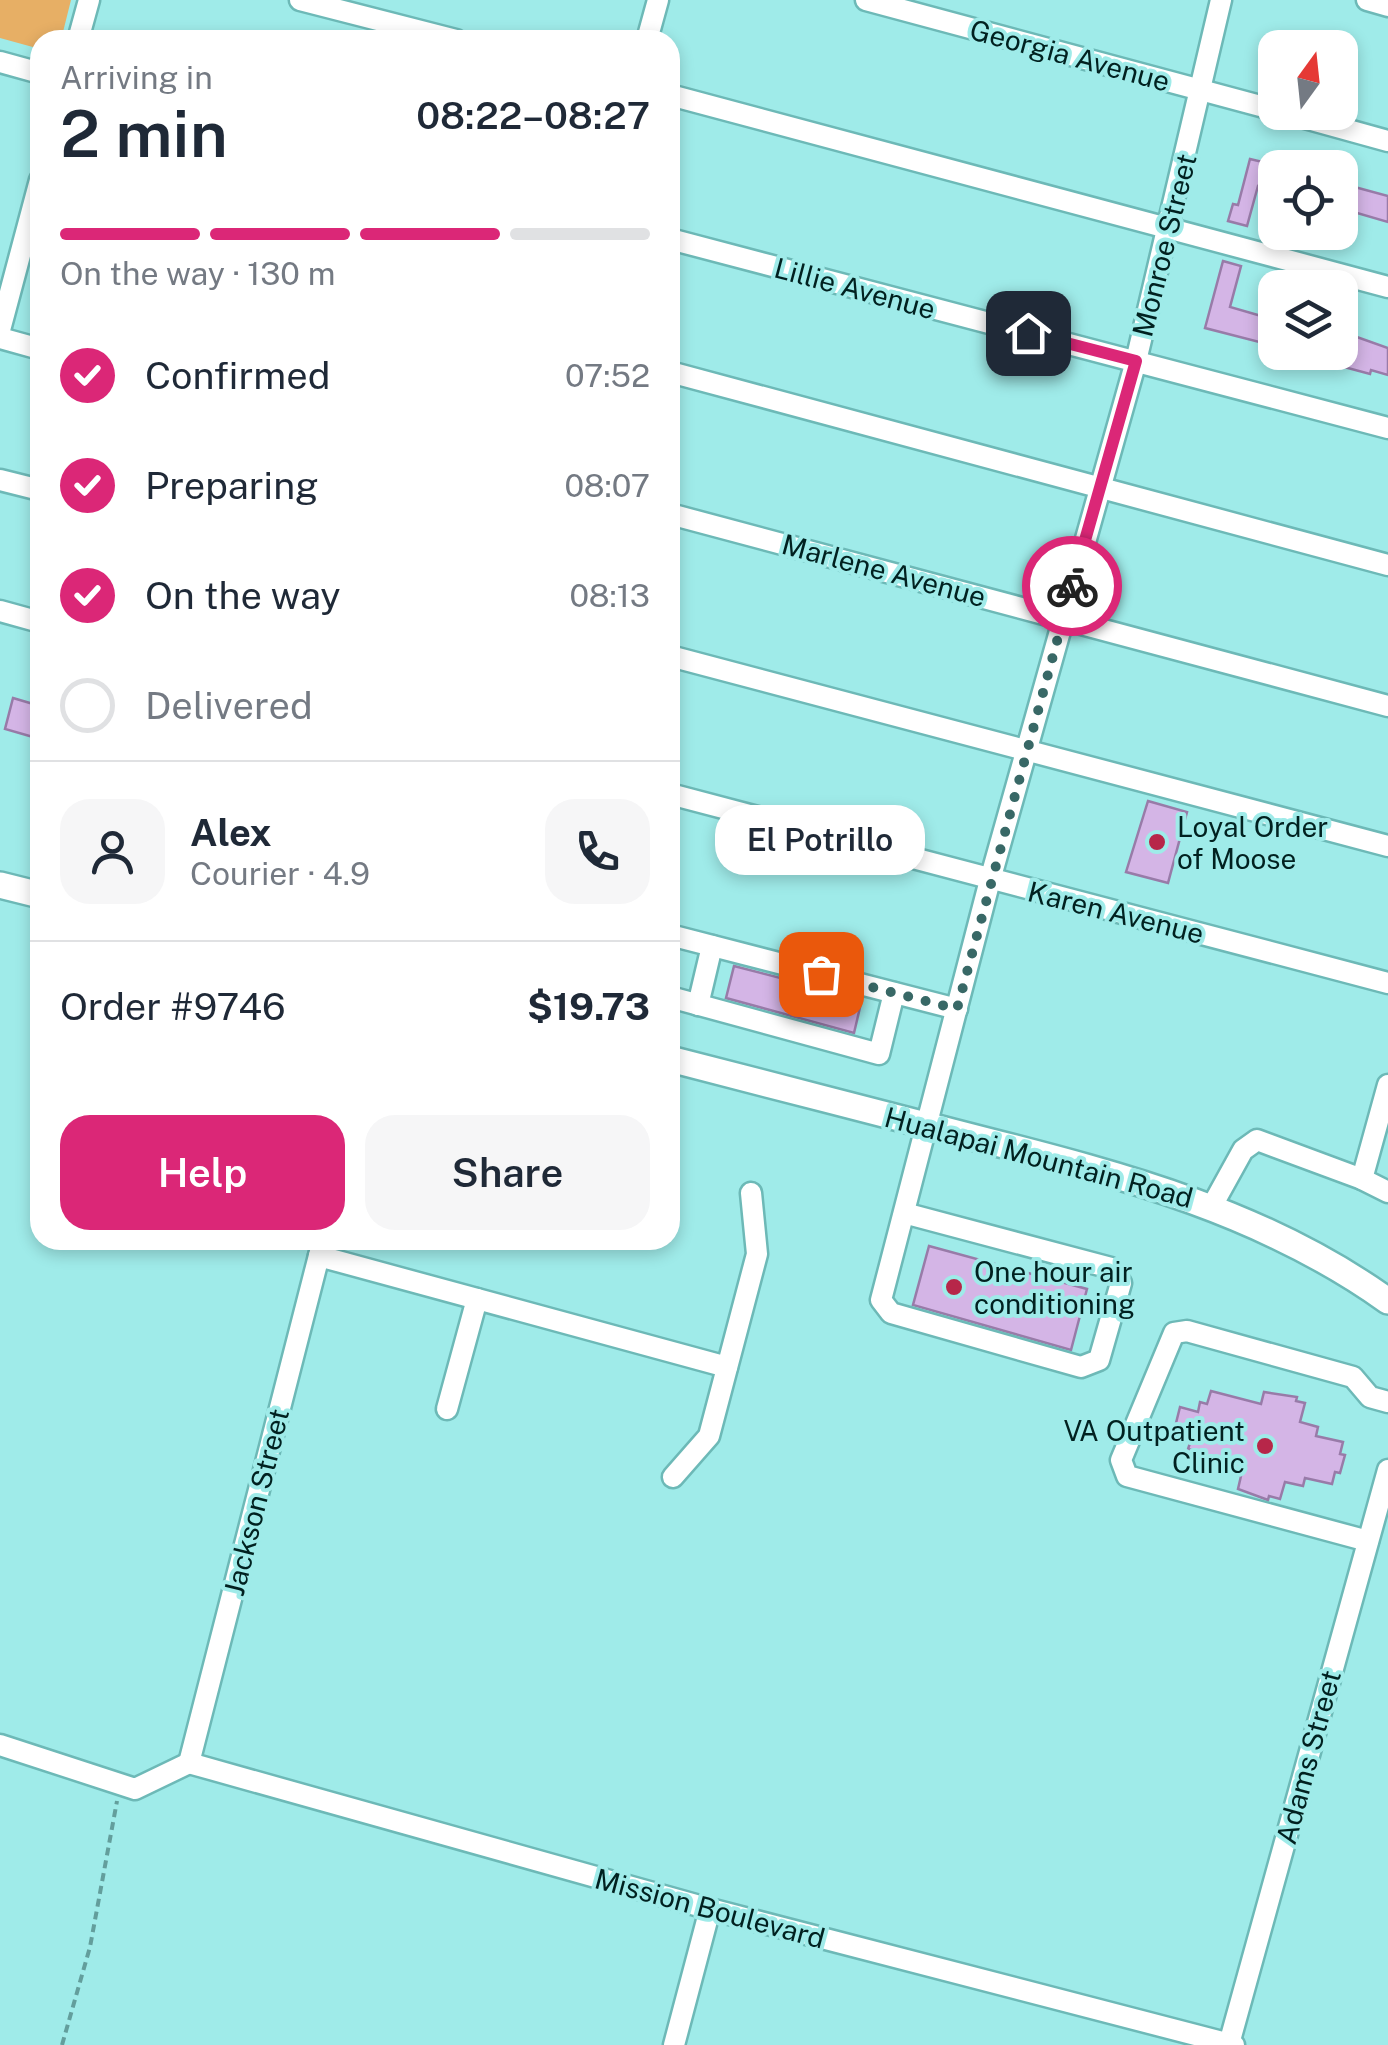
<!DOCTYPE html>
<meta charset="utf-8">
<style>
:root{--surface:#fff;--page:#f6f6f7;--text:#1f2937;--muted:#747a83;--line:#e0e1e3;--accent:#db2777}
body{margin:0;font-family:"Public Sans",sans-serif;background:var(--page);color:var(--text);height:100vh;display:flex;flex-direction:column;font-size:38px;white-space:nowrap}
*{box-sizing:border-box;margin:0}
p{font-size:32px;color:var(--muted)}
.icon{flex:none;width:55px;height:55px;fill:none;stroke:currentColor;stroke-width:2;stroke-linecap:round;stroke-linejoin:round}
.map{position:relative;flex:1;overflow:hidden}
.drawer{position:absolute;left:30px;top:30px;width:650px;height:1220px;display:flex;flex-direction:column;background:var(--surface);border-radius:30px;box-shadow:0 5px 15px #0003}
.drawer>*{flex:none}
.needle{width:65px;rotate:15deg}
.controls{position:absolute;left:1258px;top:30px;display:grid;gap:20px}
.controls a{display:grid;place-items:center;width:100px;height:100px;border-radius:20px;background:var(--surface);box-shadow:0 5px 15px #0003;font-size:50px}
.pin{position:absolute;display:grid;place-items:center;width:85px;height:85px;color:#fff;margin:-42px;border-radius:20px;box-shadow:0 5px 15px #0006}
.courier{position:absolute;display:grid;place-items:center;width:100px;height:100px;margin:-50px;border:8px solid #db2777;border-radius:50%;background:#fff;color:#222;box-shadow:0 2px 12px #0007}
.bubble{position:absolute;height:70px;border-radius:30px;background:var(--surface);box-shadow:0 5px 15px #0003;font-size:32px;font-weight:600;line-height:70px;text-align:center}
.summary em{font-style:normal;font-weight:600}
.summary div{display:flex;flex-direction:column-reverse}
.summary{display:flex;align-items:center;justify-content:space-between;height:170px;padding:0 30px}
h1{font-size:65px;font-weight:600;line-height:75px}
.bar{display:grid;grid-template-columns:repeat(4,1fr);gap:15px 10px;align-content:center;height:120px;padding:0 30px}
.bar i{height:12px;border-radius:8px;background:var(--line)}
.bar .active{background:var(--accent)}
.bar p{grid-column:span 4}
.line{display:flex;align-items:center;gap:25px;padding:0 30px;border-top:2px solid var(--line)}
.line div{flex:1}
.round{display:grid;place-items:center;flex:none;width:105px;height:105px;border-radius:30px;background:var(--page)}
ol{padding:0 30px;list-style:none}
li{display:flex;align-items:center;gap:30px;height:110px}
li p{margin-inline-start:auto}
li .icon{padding:10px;border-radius:50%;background:var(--accent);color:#fff;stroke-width:4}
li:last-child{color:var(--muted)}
li i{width:55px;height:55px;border:5px solid var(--line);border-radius:50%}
.cta{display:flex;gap:20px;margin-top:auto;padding:20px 30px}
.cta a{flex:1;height:115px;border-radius:30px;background:var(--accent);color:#fff;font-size:40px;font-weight:600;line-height:115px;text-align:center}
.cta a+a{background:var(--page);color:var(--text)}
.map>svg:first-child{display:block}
</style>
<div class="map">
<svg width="1388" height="2045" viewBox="0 0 1388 2045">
<rect width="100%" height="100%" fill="#9febe9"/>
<path fill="#e7af65" d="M0,0H71L61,40H40V49L0,38Z"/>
<g fill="#d4b5e6" stroke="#987ba8" stroke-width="2.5">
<path d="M1250,159L1275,165V190L1258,186L1247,226L1228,221L1233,204L1238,205Z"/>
<path d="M1340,183L1388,196V222L1340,208Z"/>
<path d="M1223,261L1241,266L1230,307L1275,320V346L1205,328Z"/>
<path d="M1340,331L1388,348V375L1371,370L1370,374L1307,357V352H1340Z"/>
<path d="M13,698L40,706V739L5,729Z"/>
<path d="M1148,801L1187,812L1168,883L1126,872Z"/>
<path d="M734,966L862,999L854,1033L726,998Z"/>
<path d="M929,1246L1087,1289L1071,1350L913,1305Z"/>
<path d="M1211,1391L1261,1404L1264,1392L1297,1397L1296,1401L1305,1403L1300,1422L1318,1427L1316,1436L1343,1442L1340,1454L1345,1455L1340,1473L1335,1472L1332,1484L1305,1478L1303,1486L1285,1482L1280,1499L1269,1496L1268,1500L1238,1489L1241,1476L1197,1465L1201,1452L1188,1449L1191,1440L1173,1435L1180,1407L1198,1412L1200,1402L1207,1404Z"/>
</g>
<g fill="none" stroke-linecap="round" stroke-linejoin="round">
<g stroke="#6db9b7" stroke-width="25">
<g id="minor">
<path d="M300,0L456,40"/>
<path d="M866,0L1275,110"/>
<path d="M1367,0L1388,6"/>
<path d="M78,40L89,0"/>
<path d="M647,40L658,0"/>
<path d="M0,62L40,73"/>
<path d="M670,95L1388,287"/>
<path d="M1283,112L1388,141"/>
<path d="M670,239L1388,428"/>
<path d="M0,330L40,180"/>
<path d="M0,338L40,349"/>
<path d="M670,372L1388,565"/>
<path d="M0,480L40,490"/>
<path d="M670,514L1388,706"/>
<path d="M0,611L40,622"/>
<path d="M670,656L1388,846"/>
<path d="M670,794L1388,983"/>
<path d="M670,935L957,1009"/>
<path d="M670,997L879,1054L894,993"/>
<path d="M698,1005L712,946"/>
<path d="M1388,1085L1362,1179L1388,1192"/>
<path d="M1212,1206L1243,1150L1257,1140L1362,1179"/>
<path d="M904,1213L1111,1268L1121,1283L1099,1360L1081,1367L891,1313L881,1300L990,880L1136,361L1221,0"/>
<path d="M319,1256L727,1367"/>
<path d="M447,1409L477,1299"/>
<path d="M673,1477L709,1436L757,1254L751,1193"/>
<path d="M1368,1541L1127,1476L1121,1460L1174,1333L1187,1331L1353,1377L1370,1397L1388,1402"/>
<path d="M0,1745L135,1789L189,1763"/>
<path d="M189,1763L710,1909L1234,2045"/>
<path d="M189,1763L323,1240"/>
<path d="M1229,2044L1388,1470"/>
<path d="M674,2045L710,1909"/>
</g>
</g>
<g stroke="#6db9b7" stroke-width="30">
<g id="major">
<path d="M0,885L40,895"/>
<path d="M670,1059C773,1086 877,1112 980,1139C1125,1176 1265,1213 1388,1301"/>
</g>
</g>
<path stroke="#639e9c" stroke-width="4" stroke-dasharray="8 5" stroke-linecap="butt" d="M62,2045L90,1947L117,1801"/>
<use href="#minor" stroke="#fff" stroke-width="20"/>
<use href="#major" stroke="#fff" stroke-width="25"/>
</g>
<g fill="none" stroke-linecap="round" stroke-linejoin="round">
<path stroke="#386866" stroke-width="10" stroke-dasharray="0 18" d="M821,974L957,1009L1072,586"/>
<path stroke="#db2777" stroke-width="12" d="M1028,333L1136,361L1072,586"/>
</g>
<g fill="#b72649" stroke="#9febe9" stroke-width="4">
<circle cx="1157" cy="842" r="10"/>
<circle cx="954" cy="1287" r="10"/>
<circle cx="1265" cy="1446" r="10"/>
</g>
<g text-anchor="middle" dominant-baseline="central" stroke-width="8" stroke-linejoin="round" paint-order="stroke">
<g font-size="28" fill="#012120" stroke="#9febe9">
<text transform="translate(1070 55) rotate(15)">Georgia Avenue</text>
<text transform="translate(1164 245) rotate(-76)">Monroe Street</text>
<text transform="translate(855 288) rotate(15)">Lillie Avenue</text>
<text transform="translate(884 570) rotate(15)">Marlene Avenue</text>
<text transform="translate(1116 912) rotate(14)">Karen Avenue</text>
<text transform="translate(1039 1157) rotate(15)">Hualapai Mountain Road</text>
<text transform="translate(256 1502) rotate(-76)">Jackson Street</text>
<text transform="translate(1308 1757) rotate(-75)">Adams Street</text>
<text transform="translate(710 1908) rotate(15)">Mission Boulevard</text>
</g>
<g font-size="28" fill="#012120" stroke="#9febe9" text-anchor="start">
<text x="1177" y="826">Loyal Order<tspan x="1177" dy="32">of Moose</tspan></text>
<text x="974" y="1271">One hour air<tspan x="974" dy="32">conditioning</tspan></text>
<text x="1245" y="1430" text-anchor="end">VA Outpatient<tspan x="1245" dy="32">Clinic</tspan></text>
</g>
</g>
</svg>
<div class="controls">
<a><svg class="needle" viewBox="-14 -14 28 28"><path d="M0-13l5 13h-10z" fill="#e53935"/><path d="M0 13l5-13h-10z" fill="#747a83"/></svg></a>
<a><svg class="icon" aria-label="locate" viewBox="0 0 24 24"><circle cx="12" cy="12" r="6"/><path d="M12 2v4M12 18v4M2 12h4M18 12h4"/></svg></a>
<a><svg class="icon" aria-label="layers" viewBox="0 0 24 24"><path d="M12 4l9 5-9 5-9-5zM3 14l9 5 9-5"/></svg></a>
</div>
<div class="pin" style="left:821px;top:974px;background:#ea580c"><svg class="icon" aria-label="bag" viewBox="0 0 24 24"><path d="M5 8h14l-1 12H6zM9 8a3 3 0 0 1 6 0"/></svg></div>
<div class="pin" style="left:1028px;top:333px;background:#1f2937"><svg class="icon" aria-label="home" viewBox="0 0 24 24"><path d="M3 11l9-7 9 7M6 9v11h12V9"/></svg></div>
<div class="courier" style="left:1072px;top:586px"><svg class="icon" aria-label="bike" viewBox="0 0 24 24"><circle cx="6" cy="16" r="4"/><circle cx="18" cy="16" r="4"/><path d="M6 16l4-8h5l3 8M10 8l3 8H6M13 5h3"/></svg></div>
<div class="bubble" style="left:715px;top:805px;width:210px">El Potrillo</div>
<section class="drawer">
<div class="summary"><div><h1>2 min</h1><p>Arriving in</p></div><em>08:22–08:27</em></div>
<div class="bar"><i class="active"></i><i class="active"></i><i class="active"></i><i></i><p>On the way · 130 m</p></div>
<ol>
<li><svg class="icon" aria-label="check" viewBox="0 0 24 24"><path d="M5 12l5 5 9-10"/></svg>Confirmed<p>07:52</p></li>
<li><svg class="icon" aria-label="check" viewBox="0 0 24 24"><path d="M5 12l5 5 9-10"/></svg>Preparing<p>08:07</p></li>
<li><svg class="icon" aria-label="check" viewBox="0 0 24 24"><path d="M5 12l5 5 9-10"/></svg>On the way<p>08:13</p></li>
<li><i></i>Delivered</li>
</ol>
<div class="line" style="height:180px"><a class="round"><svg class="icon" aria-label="person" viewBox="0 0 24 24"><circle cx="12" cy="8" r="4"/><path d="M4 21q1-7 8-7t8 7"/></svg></a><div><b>Alex</b><p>Courier · 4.9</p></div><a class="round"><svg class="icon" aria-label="phone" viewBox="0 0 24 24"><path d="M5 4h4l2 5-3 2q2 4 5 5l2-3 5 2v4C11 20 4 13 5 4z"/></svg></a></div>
<div class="line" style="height:130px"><div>Order #9746</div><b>$19.73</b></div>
<div class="cta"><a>Help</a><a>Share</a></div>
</section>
</div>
